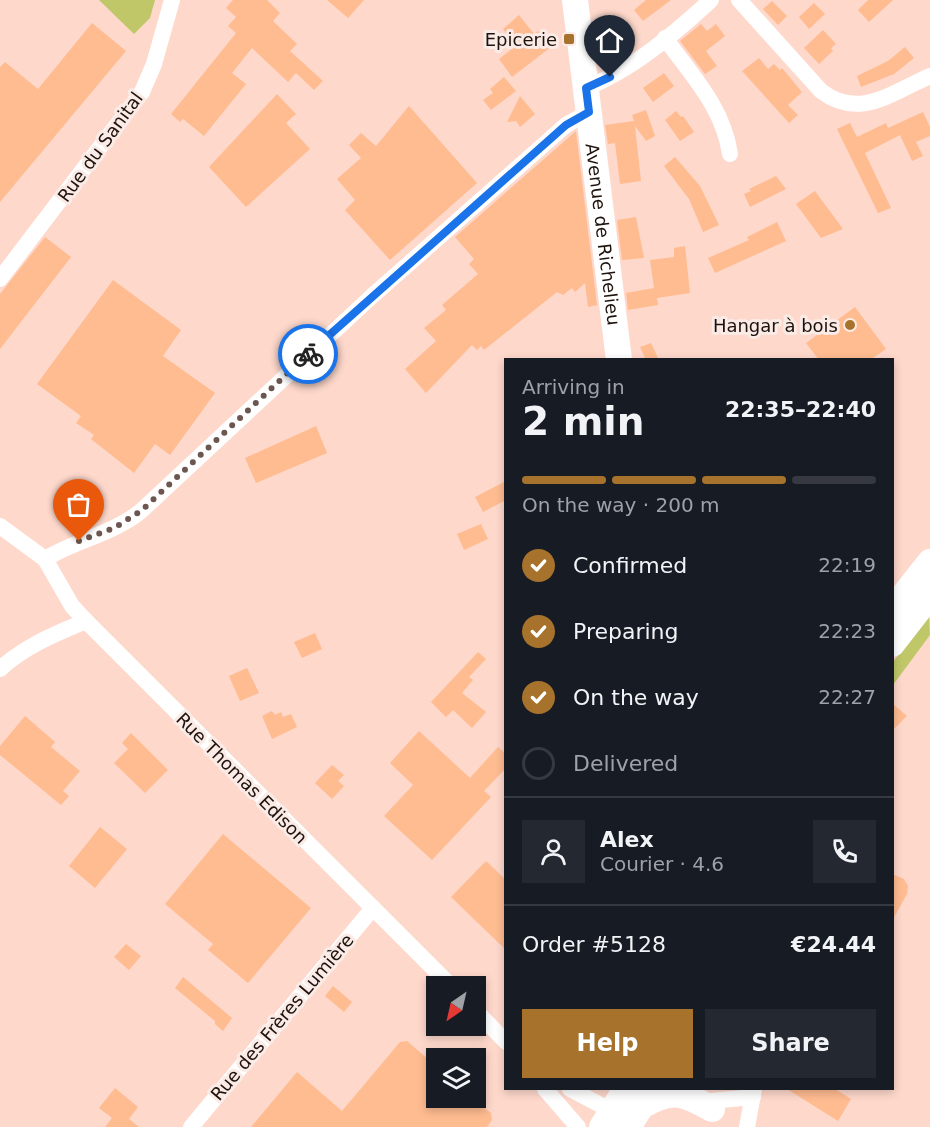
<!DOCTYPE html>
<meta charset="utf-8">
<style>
:root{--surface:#171b24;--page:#242831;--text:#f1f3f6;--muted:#9ea1a6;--line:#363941;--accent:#a7722c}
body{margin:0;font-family:"DejaVu Sans",sans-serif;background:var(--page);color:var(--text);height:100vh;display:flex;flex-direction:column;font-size:22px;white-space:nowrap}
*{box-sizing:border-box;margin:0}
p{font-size:20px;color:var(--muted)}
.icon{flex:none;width:33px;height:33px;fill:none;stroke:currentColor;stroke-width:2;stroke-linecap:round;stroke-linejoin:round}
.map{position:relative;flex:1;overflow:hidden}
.side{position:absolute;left:504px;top:358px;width:390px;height:732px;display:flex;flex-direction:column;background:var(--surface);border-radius:0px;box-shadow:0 3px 9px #0003}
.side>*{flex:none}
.needle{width:39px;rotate:214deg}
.buttons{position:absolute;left:426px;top:976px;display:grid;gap:12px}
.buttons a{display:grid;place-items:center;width:60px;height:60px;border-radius:0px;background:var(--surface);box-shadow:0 3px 9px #0003;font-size:30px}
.pin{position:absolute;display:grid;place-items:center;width:51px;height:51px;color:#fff;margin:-62px -26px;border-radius:50% 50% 50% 0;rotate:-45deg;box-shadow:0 0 6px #0007}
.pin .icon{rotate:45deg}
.courier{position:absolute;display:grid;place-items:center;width:60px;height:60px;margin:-30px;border:4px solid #1a73e8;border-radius:50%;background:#fff;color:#222;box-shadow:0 2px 8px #0007}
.summary em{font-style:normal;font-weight:700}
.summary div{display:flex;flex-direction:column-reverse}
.summary{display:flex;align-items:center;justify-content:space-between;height:102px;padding:0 18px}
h1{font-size:39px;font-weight:700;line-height:45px}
.bar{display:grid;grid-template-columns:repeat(4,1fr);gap:9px 6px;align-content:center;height:72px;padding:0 18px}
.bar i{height:8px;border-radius:4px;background:var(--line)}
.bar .selected{background:var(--accent)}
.bar p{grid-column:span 4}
.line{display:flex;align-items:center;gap:15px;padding:0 18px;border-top:2px solid var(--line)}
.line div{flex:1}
.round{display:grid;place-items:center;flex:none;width:63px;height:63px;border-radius:0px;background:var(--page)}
ol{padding:0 18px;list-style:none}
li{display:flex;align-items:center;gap:18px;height:66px}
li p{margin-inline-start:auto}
li .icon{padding:6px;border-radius:50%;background:var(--accent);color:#fff;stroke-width:4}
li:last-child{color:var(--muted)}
li i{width:33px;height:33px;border:3px solid var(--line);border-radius:50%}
.button{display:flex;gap:12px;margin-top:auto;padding:12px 18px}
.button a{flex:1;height:69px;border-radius:0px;background:var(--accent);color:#fff;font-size:24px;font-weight:700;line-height:69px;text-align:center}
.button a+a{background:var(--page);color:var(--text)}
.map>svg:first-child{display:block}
</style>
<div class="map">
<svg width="930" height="1127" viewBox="0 0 930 1127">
<rect width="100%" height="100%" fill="#fed8cb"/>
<g fill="#c0c768">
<path d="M99,0H155L150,18L134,34Z"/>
<path d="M929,615L930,635L893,685V662Z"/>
</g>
<g fill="#ffbc91">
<path d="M233,0H267L280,13L273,21L297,44L290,51L323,81L314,90L296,73L288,82L252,48L232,73L246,84L204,136L183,119L180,122L171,114L236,33L228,26L236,17L226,8Z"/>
<path d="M327,0H364L348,18Z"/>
<path d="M646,0H671L643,21L634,10Z"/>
<path d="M868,0H893L869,22L858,10Z"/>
<path d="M772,1L787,16L778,25L763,9Z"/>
<path d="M814,3L825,14L809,29L799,17Z"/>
<path d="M519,15L534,34L538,31L551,47L512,77L499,59L516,46L503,29Z"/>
<path d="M92,23L126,51L0,202V67L5,62L38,89Z"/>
<path d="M701,24L707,31L716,24L725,36L706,51L717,66L705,74L680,41Z"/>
<path d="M617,25L620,46L605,48L604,44L599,45L597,27Z"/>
<path d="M823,30L836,44L831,48L833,51L819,64L804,48Z"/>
<path d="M905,47L914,58L894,74L861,87L857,76L888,61Z"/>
<path d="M759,58L768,69L774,64L780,70L782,68L802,92L788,105L798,115L789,123L742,71Z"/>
<path d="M664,73L674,86L653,102L643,88Z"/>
<path d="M504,77L516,91L491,110L483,100L493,93L490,89Z"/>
<path d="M277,94L296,114L286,123L310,149L246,207L209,167Z"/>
<path d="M520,96L535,114L520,127L516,121L507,122Z"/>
<path d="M409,106L477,183L390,260L345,210L355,200L337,179L361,158L349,145L361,133L376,146Z"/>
<path d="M646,110L655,136L646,141L635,126L641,181L620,184L615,143L608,144L605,125L634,121L632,115Z"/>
<path d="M676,111L681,117L683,116L694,132L680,141L665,120Z"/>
<path d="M923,112L930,127V136L916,142L923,156L912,161L900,135L865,153L891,208L878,213L837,129L850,123L857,137L886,123L888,128Z"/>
<path d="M576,131L597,305L588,307L585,283L575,292L572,288L563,295L557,292L484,350L481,346L477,350L472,345L426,393L405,369L436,341L424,328L446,310L442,305L478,274L469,264L474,259L455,237Z"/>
<path d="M675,157L700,186L719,225L703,232L689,199L664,166Z"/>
<path d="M776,176L786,189L750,207L744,194L751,191L749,189Z"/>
<path d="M815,191L843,229L821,238L796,204Z"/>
<path d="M636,217L644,258L622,260L617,220Z"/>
<path d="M777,222L786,241L715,273L708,258L749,240L747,237Z"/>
<path d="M45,237L71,257L0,349V294Z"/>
<path d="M685,246L690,293L657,298L658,305L628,310L626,293L654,288L650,260L674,257V248Z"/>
<path d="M113,280L181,330L163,356L215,393L170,455L155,444L134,473L91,439L94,435L76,423L81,416L37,384Z"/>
<path d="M855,307L886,349L870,360H819L806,343Z"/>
<path d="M651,343L659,360H646L640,347Z"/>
<path d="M316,426L327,453L256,483L245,458Z"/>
<path d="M506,481V500L483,512L475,497Z"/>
<path d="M481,524L488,539L464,550L457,534Z"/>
<path d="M315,633L322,649L302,658L294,642Z"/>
<path d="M478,652L486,659L469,677L473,680L462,693L486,712L472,728L453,710L446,717L431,702Z"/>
<path d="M247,668L259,693L240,701L229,676Z"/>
<path d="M892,703L907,716L892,731Z"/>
<path d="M272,711L275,715L281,712L283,717L291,714L297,727L272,739L262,716Z"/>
<path d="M25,716L55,742L51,747L80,771L63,791L69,796L61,805L0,755V746Z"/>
<path d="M419,731L470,778L498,747L506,754V768L484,791L491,797L432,860L384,816L413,785L390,763Z"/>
<path d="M131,733L168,770L145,793L114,763L128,749L122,743Z"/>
<path d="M332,765L344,775L338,781L344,786L332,799L315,783Z"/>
<path d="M100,827L127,849L95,888L69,866Z"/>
<path d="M223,834L311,908L248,983L208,950L213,944L165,904Z"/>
<path d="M486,861L506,880V950L451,897Z"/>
<path d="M892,874L904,879L908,886L907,894L892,921Z"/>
<path d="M126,944L141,956L129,970L114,957Z"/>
<path d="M183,977L232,1018L223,1031L215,1024V1021L175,988Z"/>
<path d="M333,986L352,1002L344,1012L325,996Z"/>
<path d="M407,1041L436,1066V1098H473L491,1113L492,1120L487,1127H251L297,1072L342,1111L400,1042Z"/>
<path d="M115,1088L138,1107L129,1119L139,1127H105L112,1118L99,1108Z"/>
<path d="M787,1089H835L851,1099L838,1121Z"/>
</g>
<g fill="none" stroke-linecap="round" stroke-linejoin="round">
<g stroke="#fff" stroke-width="16">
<path d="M739,0L821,91C859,120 891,93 930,76"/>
<path d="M665,38C692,76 723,107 730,154"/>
<path d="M586,88C632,70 675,33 711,0"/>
<path d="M0,279L142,92L154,64L172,0"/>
<path d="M0,526L45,559L72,606L86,621L452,987"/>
<path d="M45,559C76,540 113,534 141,511L371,297L566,125L589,112"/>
<path d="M0,669C25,646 55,634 86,621"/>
<path d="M476,1011L506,1042"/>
<path d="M545,1089L578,1127"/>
<path d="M570,1089L612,1111L618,1119"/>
<path d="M711,1101L753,1097"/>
<path d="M191,1127L373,908"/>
<path d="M747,1127L754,1089"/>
</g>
<g stroke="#fff" stroke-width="26">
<path id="s1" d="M575,0L619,360"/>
<path d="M892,610L930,562"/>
<path d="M892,644L930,595"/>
<path d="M640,1107C671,1088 682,1092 712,1109"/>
<path d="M602,1127L626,1089"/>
<path d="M628,1127L649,1094"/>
</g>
</g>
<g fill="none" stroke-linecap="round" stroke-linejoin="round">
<path stroke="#6c5750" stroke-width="6" stroke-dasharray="0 10.8" d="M79,541L114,528L141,511L308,354"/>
<path stroke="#1a73e8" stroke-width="8" d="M308,354L566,125L589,112L586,88L610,77"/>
</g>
<g fill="#a7722c" stroke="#faebe6" stroke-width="2">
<rect x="563" y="33" width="12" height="12" rx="3"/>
<circle cx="850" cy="325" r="6"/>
</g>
<g text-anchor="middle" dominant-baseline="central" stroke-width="6" stroke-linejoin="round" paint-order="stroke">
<g font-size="18" fill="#1e120d" stroke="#faebe6" text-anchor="end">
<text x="557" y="39">Epicerie</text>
<text x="838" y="325">Hangar à bois</text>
</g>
<g font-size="18" fill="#1e120d" stroke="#faebe6">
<text transform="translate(100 147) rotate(-54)">Rue du Sanital</text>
<text stroke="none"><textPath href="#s1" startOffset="236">Avenue de Richelieu</textPath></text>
<text transform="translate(242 778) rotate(45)">Rue Thomas Edison</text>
<text transform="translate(282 1017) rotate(-50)">Rue des Frères Lumière</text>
</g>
</g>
</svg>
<div class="buttons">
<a><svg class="needle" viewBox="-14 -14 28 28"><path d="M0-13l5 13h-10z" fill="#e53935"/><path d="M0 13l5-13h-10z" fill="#9ea1a6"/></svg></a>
<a><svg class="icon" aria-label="layers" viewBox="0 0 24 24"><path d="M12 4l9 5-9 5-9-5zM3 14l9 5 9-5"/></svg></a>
</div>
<div class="pin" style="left:79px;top:541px;background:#ea580c"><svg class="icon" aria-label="bag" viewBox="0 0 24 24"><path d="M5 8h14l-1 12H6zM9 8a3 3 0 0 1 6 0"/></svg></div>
<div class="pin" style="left:610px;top:77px;background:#1f2937"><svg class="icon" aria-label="home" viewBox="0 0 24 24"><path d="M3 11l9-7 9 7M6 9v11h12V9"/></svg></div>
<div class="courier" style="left:308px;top:354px"><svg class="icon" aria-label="bike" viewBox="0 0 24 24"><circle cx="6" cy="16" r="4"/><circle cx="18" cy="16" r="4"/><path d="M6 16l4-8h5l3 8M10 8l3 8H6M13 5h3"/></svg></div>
<section class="side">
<div class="summary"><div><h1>2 min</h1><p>Arriving in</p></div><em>22:35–22:40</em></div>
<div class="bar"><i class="selected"></i><i class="selected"></i><i class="selected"></i><i></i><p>On the way · 200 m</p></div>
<ol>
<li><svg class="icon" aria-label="check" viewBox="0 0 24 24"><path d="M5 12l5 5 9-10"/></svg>Confirmed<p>22:19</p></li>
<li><svg class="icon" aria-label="check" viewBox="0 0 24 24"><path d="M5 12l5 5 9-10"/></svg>Preparing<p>22:23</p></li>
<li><svg class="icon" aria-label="check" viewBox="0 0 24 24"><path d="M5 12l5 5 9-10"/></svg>On the way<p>22:27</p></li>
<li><i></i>Delivered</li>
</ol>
<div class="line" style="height:108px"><a class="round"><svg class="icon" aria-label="person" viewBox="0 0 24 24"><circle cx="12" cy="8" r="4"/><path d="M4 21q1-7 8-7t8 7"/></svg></a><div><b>Alex</b><p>Courier · 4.6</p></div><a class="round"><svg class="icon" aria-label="phone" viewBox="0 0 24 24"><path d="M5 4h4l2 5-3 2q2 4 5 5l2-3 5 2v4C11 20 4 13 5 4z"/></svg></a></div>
<div class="line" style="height:78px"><div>Order #5128</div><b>€24.44</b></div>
<div class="button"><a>Help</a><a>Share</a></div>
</section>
</div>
